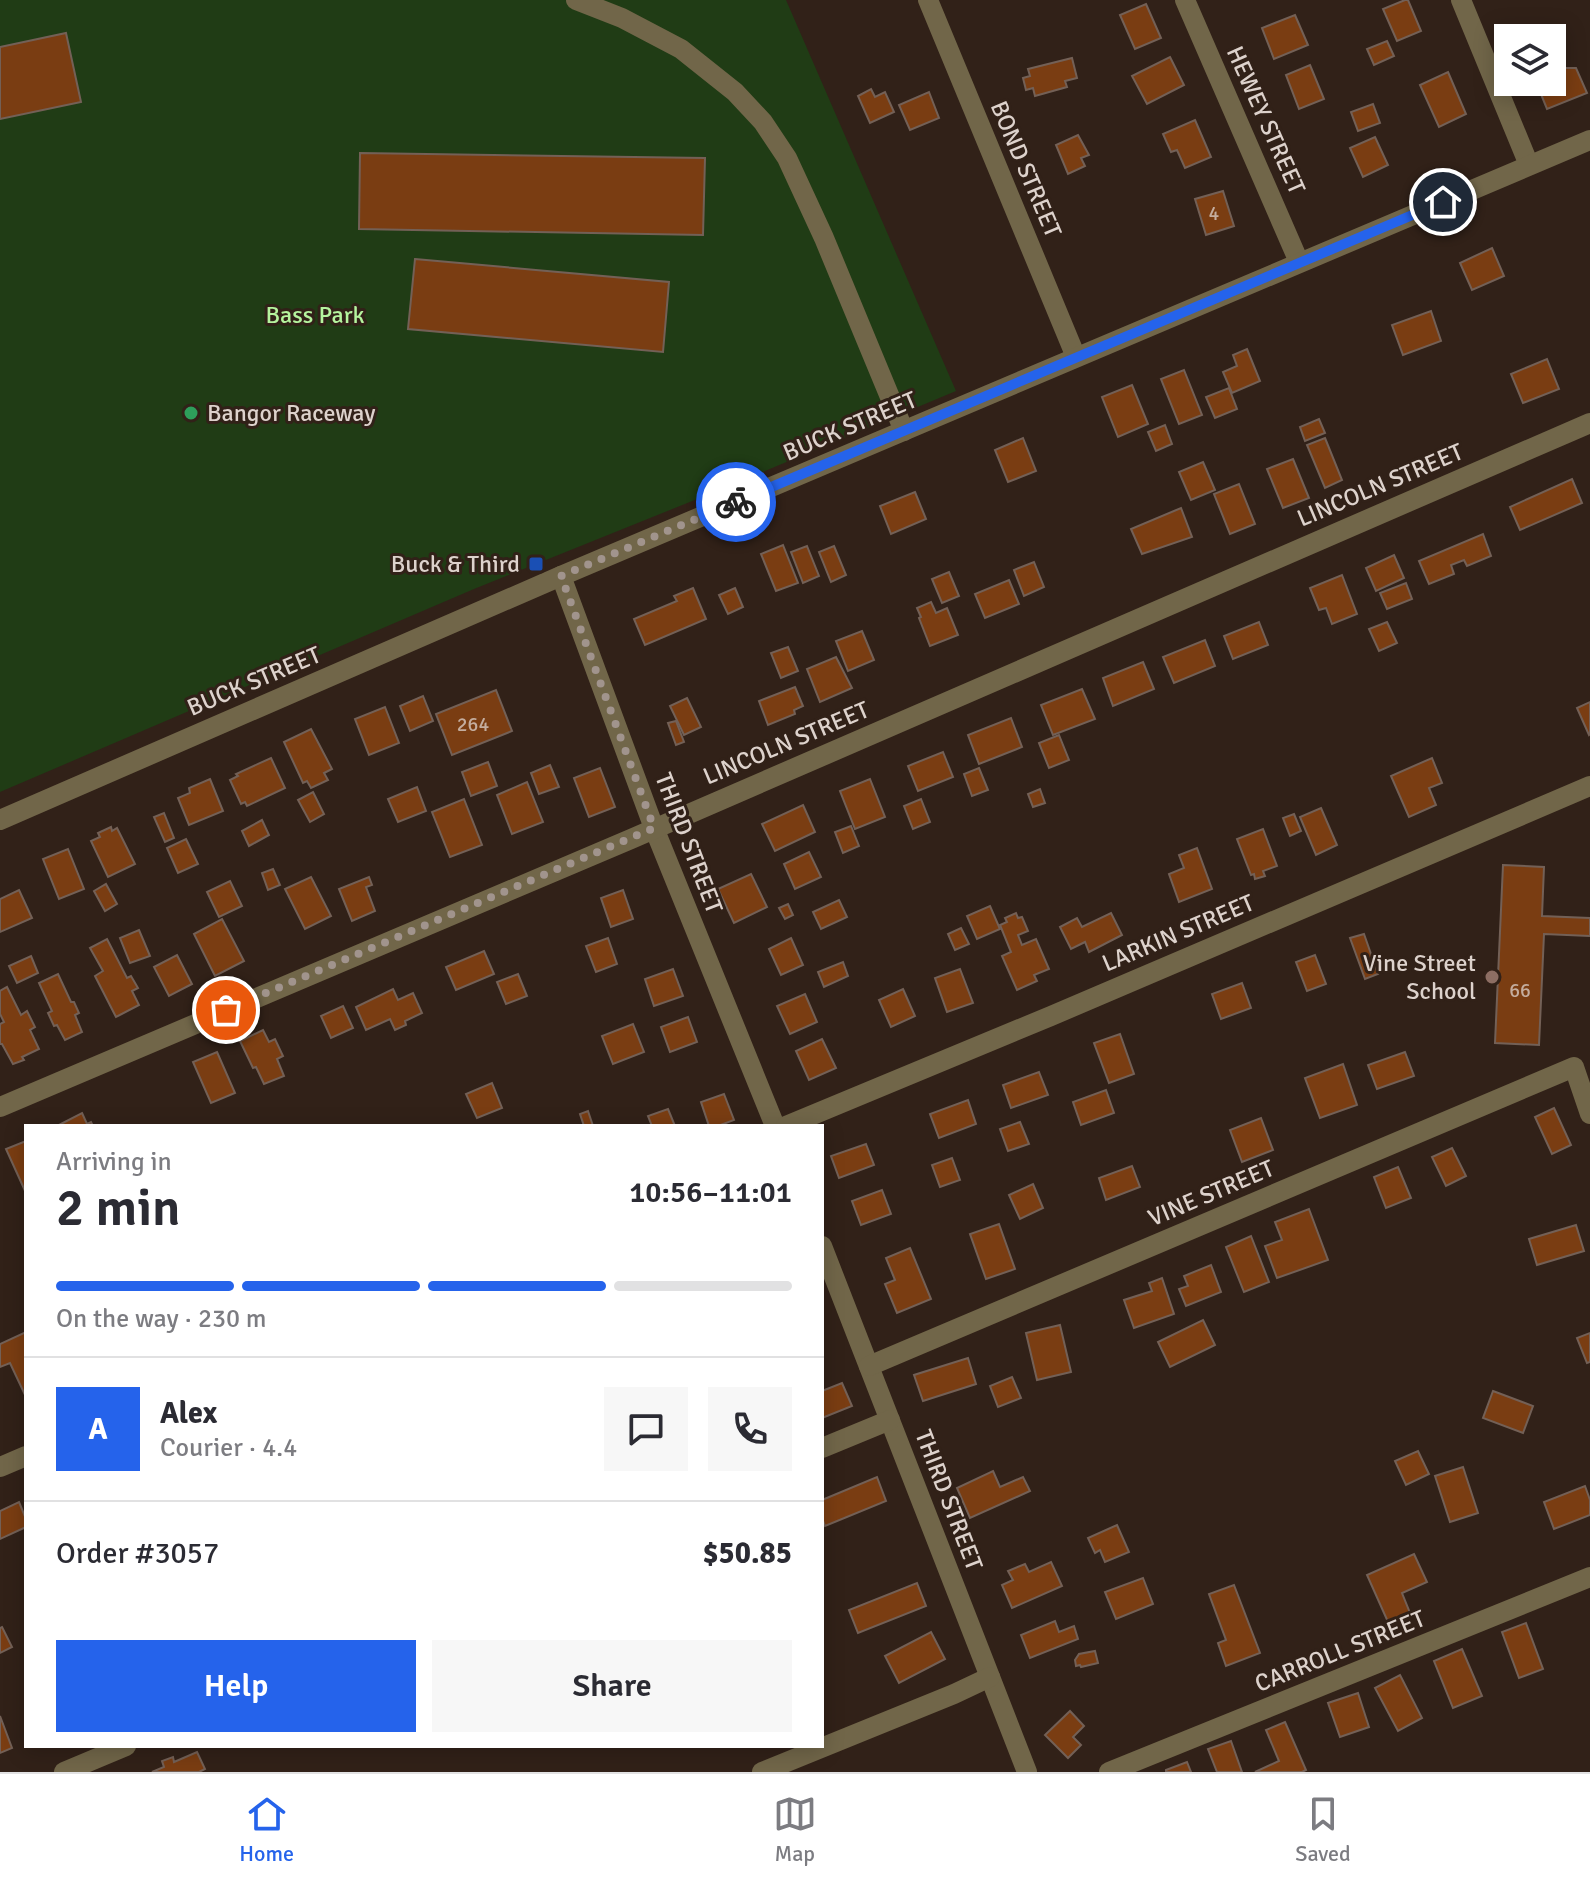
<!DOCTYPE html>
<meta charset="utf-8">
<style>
:root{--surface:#fff;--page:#f7f7f7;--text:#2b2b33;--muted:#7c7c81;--line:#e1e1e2;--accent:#2563eb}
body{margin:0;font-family:Signika,sans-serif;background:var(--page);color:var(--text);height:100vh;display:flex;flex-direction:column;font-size:30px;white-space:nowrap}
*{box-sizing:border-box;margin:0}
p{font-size:26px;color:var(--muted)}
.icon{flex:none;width:44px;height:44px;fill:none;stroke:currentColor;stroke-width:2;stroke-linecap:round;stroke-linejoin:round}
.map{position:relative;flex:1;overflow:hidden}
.side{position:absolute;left:24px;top:1124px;width:800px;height:624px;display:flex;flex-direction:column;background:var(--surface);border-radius:0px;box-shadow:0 4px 20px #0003}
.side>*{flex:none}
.fabs{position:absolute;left:1494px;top:24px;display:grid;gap:16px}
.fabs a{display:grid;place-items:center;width:72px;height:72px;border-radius:0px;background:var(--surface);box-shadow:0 4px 20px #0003;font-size:40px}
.pin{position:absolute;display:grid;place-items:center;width:68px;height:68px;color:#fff;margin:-34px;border:4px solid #fff;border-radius:50%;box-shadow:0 2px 8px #0007}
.courier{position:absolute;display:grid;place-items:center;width:80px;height:80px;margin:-40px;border:6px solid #2563eb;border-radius:50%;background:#fff;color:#222;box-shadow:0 2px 10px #0007}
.overview em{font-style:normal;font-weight:600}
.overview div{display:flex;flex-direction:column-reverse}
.overview{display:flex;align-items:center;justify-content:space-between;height:136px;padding:0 32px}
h1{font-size:52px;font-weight:600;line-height:60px}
.bar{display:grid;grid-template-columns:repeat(4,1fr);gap:12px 8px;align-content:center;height:96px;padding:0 32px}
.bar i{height:10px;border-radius:6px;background:var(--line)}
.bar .active{background:var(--accent)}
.bar p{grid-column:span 4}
.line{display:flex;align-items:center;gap:20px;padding:0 32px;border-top:2px solid var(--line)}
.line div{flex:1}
.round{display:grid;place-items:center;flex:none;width:84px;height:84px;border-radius:0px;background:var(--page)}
.cta{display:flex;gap:16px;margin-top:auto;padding:16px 32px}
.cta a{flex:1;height:92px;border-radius:0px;background:var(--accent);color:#fff;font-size:32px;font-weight:600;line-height:92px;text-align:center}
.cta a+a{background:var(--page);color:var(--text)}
.menu{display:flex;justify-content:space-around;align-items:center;height:112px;border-top:2px solid var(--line);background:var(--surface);font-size:22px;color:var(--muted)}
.menu a{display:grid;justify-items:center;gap:4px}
.menu .active{color:var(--accent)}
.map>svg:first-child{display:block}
</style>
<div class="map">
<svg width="1590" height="1772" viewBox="0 0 1590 1772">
<rect width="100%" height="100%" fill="#312118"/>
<path fill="#203c15" d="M0,0H786L956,391L727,487L474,589L0,792Z"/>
<g fill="#7a3d12" stroke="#736056" stroke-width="2">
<path d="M1405,0H1408L1421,31L1397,41L1383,9Z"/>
<path d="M1146,4L1161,38L1135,49L1120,15Z"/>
<path d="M1295,15L1308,45L1274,59L1262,28Z"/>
<path d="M66,33L81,102L0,119V47Z"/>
<path d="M1387,41L1394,56L1374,65L1367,49Z"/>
<path d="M1170,57L1184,85L1147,104L1132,76Z"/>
<path d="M1072,58L1077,78L1065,81L1067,87L1035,96L1033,88L1026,90L1023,78L1030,76L1028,69Z"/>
<path d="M1552,61L1555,68H1576L1587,93L1547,109L1536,82H1552Z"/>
<path d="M1310,65L1324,99L1299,109L1286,75Z"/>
<path d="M1448,72L1466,114L1439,127L1420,85Z"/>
<path d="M871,89L875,97L885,92L894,112L870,123L858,96Z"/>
<path d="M929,92L939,118L910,130L899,105Z"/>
<path d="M1373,104L1380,123L1358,131L1351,112Z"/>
<path d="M1195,120L1211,157L1185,168L1177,150L1171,152L1163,134Z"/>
<path d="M1078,135L1089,155L1081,158L1085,166L1068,174L1056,145Z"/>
<path d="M1375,137L1388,165L1363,177L1350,148Z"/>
<path d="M360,153L705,158L703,235L359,229Z"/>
<path d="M1223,191L1234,226L1206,235L1195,199Z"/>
<path d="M1492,248L1504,276L1472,290L1460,263Z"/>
<path d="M415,259L669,282L663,352L408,329Z"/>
<path d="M1431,311L1441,341L1403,355L1392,325Z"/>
<path d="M1247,349L1260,381L1232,393L1223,372L1237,366L1233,355Z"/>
<path d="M1547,359L1559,389L1523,403L1511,374Z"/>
<path d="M1184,370L1202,415L1179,424L1161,379Z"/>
<path d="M1132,385L1148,424L1118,437L1102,397Z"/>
<path d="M1229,388L1237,409L1215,418L1206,397Z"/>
<path d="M1319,419L1325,433L1305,441L1300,427Z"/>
<path d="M1165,425L1172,444L1156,451L1148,432Z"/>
<path d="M1023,438L1036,471L1008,482L995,450Z"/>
<path d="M1325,438L1342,480L1325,488L1307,445Z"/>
<path d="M1293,459L1309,498L1283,508L1267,469Z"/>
<path d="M1203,462L1215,490L1191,500L1179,472Z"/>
<path d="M1572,479L1582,503L1520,530L1510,507Z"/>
<path d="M1239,484L1255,524L1230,534L1214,494Z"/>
<path d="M915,492L926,519L891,534L880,506Z"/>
<path d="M1181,508L1192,537L1142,554L1131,529Z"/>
<path d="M1483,534L1491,556L1467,566L1464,560L1451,565L1454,574L1429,584L1419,561Z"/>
<path d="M783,545L798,583L776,591L761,554Z"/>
<path d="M807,546L819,576L803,583L791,552Z"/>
<path d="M834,546L846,575L831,582L819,552Z"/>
<path d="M1394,555L1404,578L1376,591L1366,568Z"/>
<path d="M1034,562L1044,587L1024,596L1014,570Z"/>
<path d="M949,572L959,596L942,603L932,579Z"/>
<path d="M1342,575L1357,614L1332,624L1326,608L1319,610L1310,588Z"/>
<path d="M1009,580L1019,604L985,618L975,594Z"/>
<path d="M1406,583L1412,599L1387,609L1380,593Z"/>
<path d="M693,588L706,619L645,645L634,619L677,601L674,596Z"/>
<path d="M735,588L743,607L728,614L719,595Z"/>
<path d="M931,602L936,613L947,608L958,635L930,646L919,618L921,617L917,608Z"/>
<path d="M1259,622L1268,645L1233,659L1224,636Z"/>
<path d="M1387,622L1397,643L1379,651L1369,629Z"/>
<path d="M862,631L874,660L848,671L836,641Z"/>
<path d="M1205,640L1215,666L1174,683L1163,657Z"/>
<path d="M788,647L798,671L781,678L771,653Z"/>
<path d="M836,657L852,688L820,702L807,669Z"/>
<path d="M1143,662L1154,689L1113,706L1103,678Z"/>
<path d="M795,687L803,706L794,710L795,714L768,725L759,701Z"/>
<path d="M1082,689L1095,719L1053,735L1041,705Z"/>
<path d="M496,690L512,731L452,755L436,714Z"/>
<path d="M423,696L433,721L410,731L400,706Z"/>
<path d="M687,698L701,727L684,735L670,706Z"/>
<path d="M1590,702V734L1589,735L1577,708Z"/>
<path d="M385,707L399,743L369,755L355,719Z"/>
<path d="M1011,718L1022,747L979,764L968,735Z"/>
<path d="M676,721L684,742L676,745L668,723Z"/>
<path d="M311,729L332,769L324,773L328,780L311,788L307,781L303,783L284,742Z"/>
<path d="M1059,735L1069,760L1049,768L1039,743Z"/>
<path d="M943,752L953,777L918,791L908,766Z"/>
<path d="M271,758L285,788L247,806L245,802L241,804L230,780L238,776L236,774Z"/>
<path d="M1432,758L1442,783L1429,788L1436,805L1409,817L1391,776Z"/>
<path d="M488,762L497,786L471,796L462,772Z"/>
<path d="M550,765L559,787L539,794L531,773Z"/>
<path d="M600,768L615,807L589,817L574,778Z"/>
<path d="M979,768L988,790L972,796L964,774Z"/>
<path d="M210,779L223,811L189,825L178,798L190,793L189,788Z"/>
<path d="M870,779L885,817L855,829L840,791Z"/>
<path d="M527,782L543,822L512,834L497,795Z"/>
<path d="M417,787L426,811L398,822L388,799Z"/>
<path d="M1040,789L1045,803L1033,807L1028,794Z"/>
<path d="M313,792L324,814L310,822L298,800Z"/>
<path d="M464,799L482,845L450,857L432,812Z"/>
<path d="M921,799L930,822L913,829L904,806Z"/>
<path d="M803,805L815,832L775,851L762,824Z"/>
<path d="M1321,808L1337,845L1316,855L1300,817Z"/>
<path d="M164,813L174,838L165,842L154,817Z"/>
<path d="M1294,814L1301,831L1290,836L1283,818Z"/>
<path d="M262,820L269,835L249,846L242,831Z"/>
<path d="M851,826L859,846L843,853L835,832Z"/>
<path d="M111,827L112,831L117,828L135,864L108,877L91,841L100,837L98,833Z"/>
<path d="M1263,829L1277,866L1263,871L1265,876L1255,879L1254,874L1251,875L1237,839Z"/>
<path d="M186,839L198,864L178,873L167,848Z"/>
<path d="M1197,848L1212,889L1179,902L1169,874L1184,868L1179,855Z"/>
<path d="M68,849L84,889L59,899L43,859Z"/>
<path d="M809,852L821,877L795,889L784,864Z"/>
<path d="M1503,865L1544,867L1542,916L1590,918V936L1544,934L1539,1045L1495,1043Z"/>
<path d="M273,869L280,885L268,890L262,873Z"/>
<path d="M751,874L767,907L734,923L718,889Z"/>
<path d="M311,877L331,916L305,929L285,889Z"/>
<path d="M369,877L372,885L366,887L375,911L352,921L339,889Z"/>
<path d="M230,881L242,906L219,917L207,892Z"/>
<path d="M106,884L117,904L105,911L94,891Z"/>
<path d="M19,890L32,918L0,932V899Z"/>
<path d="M623,890L633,919L611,927L601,898Z"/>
<path d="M839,900L847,917L821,929L813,912Z"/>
<path d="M788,904L793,915L785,919L779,908Z"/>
<path d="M990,906L1000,929L977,939L967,916Z"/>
<path d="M1016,913L1018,918L1022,917L1028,931L1018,935L1022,945L1036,939L1049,969L1034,975L1037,981L1017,990L1002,956L1011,952L1000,925L1007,922L1005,918Z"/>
<path d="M1111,913L1122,935L1089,952L1085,942L1071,949L1060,927L1077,918L1082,927Z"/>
<path d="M222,919L244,961L215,976L194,934Z"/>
<path d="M961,928L969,944L955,950L948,934Z"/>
<path d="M139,930L150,956L130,963L120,938Z"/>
<path d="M1364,934L1378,974L1365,979L1350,938Z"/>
<path d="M608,938L617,964L596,972L586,946Z"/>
<path d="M791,938L803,965L781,975L769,949Z"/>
<path d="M107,939L127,978L131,976L138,988L132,991L139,1005L116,1017L95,976L103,971L90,948Z"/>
<path d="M484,951L494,974L456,990L446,967Z"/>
<path d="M177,955L192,984L169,996L154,967Z"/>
<path d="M1315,955L1326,984L1307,991L1296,962Z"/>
<path d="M31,956L38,973L17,983L9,966Z"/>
<path d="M843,962L848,976L824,987L818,972Z"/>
<path d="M673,969L683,996L654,1006L645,979Z"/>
<path d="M960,969L973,1003L947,1012L935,978Z"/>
<path d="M58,974L71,1002H74L79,1013L75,1015L82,1032L65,1040L57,1025L54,1026L48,1013L52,1011L39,983Z"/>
<path d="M518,974L527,996L506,1004L497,982Z"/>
<path d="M1242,983L1251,1008L1221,1019L1212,994Z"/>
<path d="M7,987L21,1015L27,1011L35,1027L30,1030L39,1049L22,1057L24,1060L13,1064L2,1044H0V1024L4,1022L0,1014V991Z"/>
<path d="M393,989L398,1000L413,993L422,1013L405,1021L406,1025L395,1030L390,1019L366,1030L356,1007Z"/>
<path d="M903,989L915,1016L891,1027L879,1000Z"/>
<path d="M805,994L817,1022L790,1034L777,1006Z"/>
<path d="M343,1006L353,1028L331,1038L321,1016Z"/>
<path d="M688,1017L697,1042L670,1052L661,1027Z"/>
<path d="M633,1024L644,1052L613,1064L602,1036Z"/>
<path d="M263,1030L269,1042L275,1039L283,1056L277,1059L284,1076L264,1084L256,1067L253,1068L240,1041Z"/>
<path d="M1120,1034L1134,1074L1109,1083L1094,1043Z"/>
<path d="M822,1039L836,1068L809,1080L796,1051Z"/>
<path d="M217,1052L235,1093L211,1103L193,1062Z"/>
<path d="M1405,1052L1414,1076L1377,1089L1368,1065Z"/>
<path d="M1343,1064L1357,1105L1320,1118L1305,1078Z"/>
<path d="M1039,1072L1048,1095L1011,1108L1003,1085Z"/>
<path d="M492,1083L502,1108L477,1118L466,1094Z"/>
<path d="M1106,1090L1114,1113L1081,1125L1073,1102Z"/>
<path d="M724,1094L734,1120L718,1126H709L701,1102Z"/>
<path d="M968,1100L976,1124L939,1138L930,1114Z"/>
<path d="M1554,1108L1571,1145L1552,1154L1535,1117Z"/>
<path d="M668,1109L675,1126H652L648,1116Z"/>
<path d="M588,1111L593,1126H584L580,1114Z"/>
<path d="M82,1113L87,1124L91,1122L93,1126H57Z"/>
<path d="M1261,1118L1273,1150L1242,1162L1230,1130Z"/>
<path d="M1020,1122L1029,1144L1008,1151L1000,1129Z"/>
<path d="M26,1141V1193L6,1149Z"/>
<path d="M866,1144L874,1165L839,1178L831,1156Z"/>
<path d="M1452,1148L1466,1176L1446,1186L1432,1157Z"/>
<path d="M952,1158L960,1180L940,1187L932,1165Z"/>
<path d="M1132,1166L1140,1187L1106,1200L1099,1178Z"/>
<path d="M1398,1167L1411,1198L1386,1208L1374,1177Z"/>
<path d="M1033,1184L1043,1208L1020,1219L1009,1195Z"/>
<path d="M882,1190L891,1214L861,1225L852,1201Z"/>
<path d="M1309,1209L1328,1260L1277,1278L1265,1246L1282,1240L1275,1222Z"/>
<path d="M999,1224L1015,1269L986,1279L970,1234Z"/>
<path d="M1576,1225L1584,1251L1537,1265L1529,1239Z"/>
<path d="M1251,1236L1269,1282L1244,1292L1226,1247Z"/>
<path d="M910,1248L931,1299L897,1313L885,1284L895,1280L886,1258Z"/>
<path d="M1211,1265L1221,1292L1186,1306L1179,1289L1188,1286L1184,1276Z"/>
<path d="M1162,1278L1174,1314L1134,1328L1124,1300L1152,1291L1149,1283Z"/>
<path d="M1203,1320L1215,1345L1170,1367L1158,1342Z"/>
<path d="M1060,1325L1071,1372L1037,1380L1026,1333Z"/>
<path d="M26,1332V1397L10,1363L0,1367V1344Z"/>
<path d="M1590,1333V1362L1587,1363L1577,1338Z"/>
<path d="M968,1358L976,1384L923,1401L914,1375Z"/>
<path d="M1012,1377L1021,1398L998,1407L990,1386Z"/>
<path d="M842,1383L852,1406L822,1418V1391Z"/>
<path d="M1493,1391L1533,1406L1523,1433L1483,1418Z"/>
<path d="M1418,1451L1429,1474L1406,1485L1395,1461Z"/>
<path d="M1463,1467L1478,1513L1450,1522L1435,1476Z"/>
<path d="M993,1471L1000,1487L1023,1477L1030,1491L970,1518L957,1488Z"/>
<path d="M877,1477L886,1501L825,1526L822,1518V1500Z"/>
<path d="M1585,1486L1590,1500V1515L1554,1529L1544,1502Z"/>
<path d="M19,1502L26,1519V1527L0,1539V1511Z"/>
<path d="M1117,1525L1129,1552L1105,1562L1100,1550L1095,1553L1088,1538Z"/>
<path d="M1414,1554L1427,1582L1402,1593L1410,1613L1388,1622L1367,1575Z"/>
<path d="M1051,1562L1062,1586L1012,1608L1002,1585L1013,1580L1008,1571L1025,1564L1029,1572Z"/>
<path d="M1143,1578L1153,1604L1116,1619L1105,1592Z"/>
<path d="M917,1583L926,1606L858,1633L849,1610Z"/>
<path d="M1234,1585L1260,1653L1226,1666L1218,1643L1226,1640L1209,1594Z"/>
<path d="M1055,1621L1059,1632L1074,1626L1078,1639L1030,1658L1021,1635Z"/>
<path d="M1526,1623L1543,1669L1519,1678L1502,1632Z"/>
<path d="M2,1627L12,1647L0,1653V1628Z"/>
<path d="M931,1632L945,1659L899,1683L885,1656Z"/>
<path d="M1462,1649L1482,1696L1453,1708L1434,1661Z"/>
<path d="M1095,1651L1098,1663L1081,1667L1080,1665L1076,1666L1075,1660L1079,1654Z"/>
<path d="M1400,1675L1422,1718L1398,1731L1375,1688Z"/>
<path d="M1358,1693L1369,1727L1340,1737L1328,1703Z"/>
<path d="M1070,1711L1084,1726L1073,1737L1081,1745L1068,1758L1045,1735Z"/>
<path d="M0,1716L12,1748L0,1753Z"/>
<path d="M1285,1722L1306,1770L1302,1772H1255L1279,1761L1266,1730Z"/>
<path d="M1231,1741L1242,1772H1217L1208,1749Z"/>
<path d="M197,1752L205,1769L199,1772H152L164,1767L162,1761L173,1757L174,1762Z"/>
<path d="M1187,1762L1191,1772H1166V1770Z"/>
</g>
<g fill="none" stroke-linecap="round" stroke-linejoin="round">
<g stroke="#716649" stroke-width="20">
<path d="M576,0L622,18L681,49L735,92L763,122L787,158L824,238L904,431"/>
<path d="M928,0L1076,357"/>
<path d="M1185,0L1299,262"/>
<path d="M1461,0L1529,165"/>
<path d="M561,576L654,828L775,1126"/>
<path d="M0,820L561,576L1590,140"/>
<path d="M0,1107L631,839L1590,423"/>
<path d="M786,1126L1051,1016L1590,786"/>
<path d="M822,1246L1027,1772"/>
<path d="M869,1366L1574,1067L1590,1114"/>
<path d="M822,1448L890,1420"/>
<path d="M0,1467L26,1456"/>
<path d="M64,1772L126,1746"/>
<path d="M762,1772L954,1694L990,1677"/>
<path d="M1109,1772L1590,1577"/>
</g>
</g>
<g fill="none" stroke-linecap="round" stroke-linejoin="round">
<path stroke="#a1948d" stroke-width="8" stroke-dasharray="0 14.4" d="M226,1010L654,828L561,576L736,502"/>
<path stroke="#2563eb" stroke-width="10" d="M736,502L1443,202"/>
</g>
<circle fill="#2e9e5b" stroke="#312118" stroke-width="3" cx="191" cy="413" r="8"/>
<rect fill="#1a4fb4" stroke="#312118" stroke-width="3" x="528" y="556" width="16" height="16" rx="4"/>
<circle fill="#8d6e63" stroke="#312118" stroke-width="3" cx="1492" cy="977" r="8"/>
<g text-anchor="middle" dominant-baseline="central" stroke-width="6" stroke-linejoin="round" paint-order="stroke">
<g font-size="20" fill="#c4ad9e">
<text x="1214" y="213">4</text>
<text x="473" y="724">264</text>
<text x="1520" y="990">66</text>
</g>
<g font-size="24" fill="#ddd2cc" stroke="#312118">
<text transform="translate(1266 120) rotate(66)">HEWEY STREET</text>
<text transform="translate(1026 169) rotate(67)">BOND STREET</text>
<text transform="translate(850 426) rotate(-23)">BUCK STREET</text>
<text transform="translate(1380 485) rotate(-23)">LINCOLN STREET</text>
<text transform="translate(254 681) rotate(-23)">BUCK STREET</text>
<text transform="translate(786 743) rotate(-23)">LINCOLN STREET</text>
<text transform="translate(689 843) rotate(69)">THIRD STREET</text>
<text transform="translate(1178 933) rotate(-23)">LARKIN STREET</text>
<text transform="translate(1211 1193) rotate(-23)">VINE STREET</text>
<text transform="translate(949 1500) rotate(69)">THIRD STREET</text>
<text transform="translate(1340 1651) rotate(-22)">CARROLL STREET</text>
</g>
<g font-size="24" fill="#b5f49e" stroke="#312118">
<text x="315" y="315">Bass Park</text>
</g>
<g font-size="24" fill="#ddd2cc" stroke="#312118" text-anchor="end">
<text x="207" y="413" text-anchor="start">Bangor Raceway</text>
<text x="520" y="564">Buck &amp; Third</text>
<text x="1476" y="963">Vine Street<tspan x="1476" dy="28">School</tspan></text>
</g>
</g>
</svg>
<div class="fabs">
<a><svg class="icon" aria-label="layers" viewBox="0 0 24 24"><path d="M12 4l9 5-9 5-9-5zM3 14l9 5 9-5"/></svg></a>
</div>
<div class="pin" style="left:226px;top:1010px;background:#ea580c"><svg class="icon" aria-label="bag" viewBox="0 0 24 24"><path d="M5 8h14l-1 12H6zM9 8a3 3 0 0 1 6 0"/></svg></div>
<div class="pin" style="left:1443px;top:202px;background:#1f2937"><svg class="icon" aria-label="home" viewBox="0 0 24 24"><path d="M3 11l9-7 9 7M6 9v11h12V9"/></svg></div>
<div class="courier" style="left:736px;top:502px"><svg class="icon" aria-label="bike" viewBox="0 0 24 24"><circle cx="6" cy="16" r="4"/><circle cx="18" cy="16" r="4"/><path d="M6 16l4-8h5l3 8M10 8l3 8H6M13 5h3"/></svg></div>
<section class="side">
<div class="overview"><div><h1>2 min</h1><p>Arriving in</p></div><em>10:56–11:01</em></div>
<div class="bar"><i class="active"></i><i class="active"></i><i class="active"></i><i></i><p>On the way · 230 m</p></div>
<div class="line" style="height:144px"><b class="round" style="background:var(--accent);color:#fff">A</b><div><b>Alex</b><p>Courier · 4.4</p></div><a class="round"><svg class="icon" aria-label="chat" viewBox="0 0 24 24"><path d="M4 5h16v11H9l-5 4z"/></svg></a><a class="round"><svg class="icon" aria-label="phone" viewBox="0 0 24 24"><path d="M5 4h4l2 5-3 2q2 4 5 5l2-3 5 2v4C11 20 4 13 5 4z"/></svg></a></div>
<div class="line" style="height:104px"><div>Order #3057</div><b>$50.85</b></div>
<div class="cta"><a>Help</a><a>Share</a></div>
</section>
</div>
<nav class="menu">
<a class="active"><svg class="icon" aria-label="home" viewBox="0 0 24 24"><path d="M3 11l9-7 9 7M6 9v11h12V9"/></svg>Home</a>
<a><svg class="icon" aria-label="map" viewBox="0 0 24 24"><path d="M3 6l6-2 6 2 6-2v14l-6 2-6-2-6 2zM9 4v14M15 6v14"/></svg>Map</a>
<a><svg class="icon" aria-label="saved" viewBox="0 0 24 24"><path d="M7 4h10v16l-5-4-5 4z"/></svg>Saved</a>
</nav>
